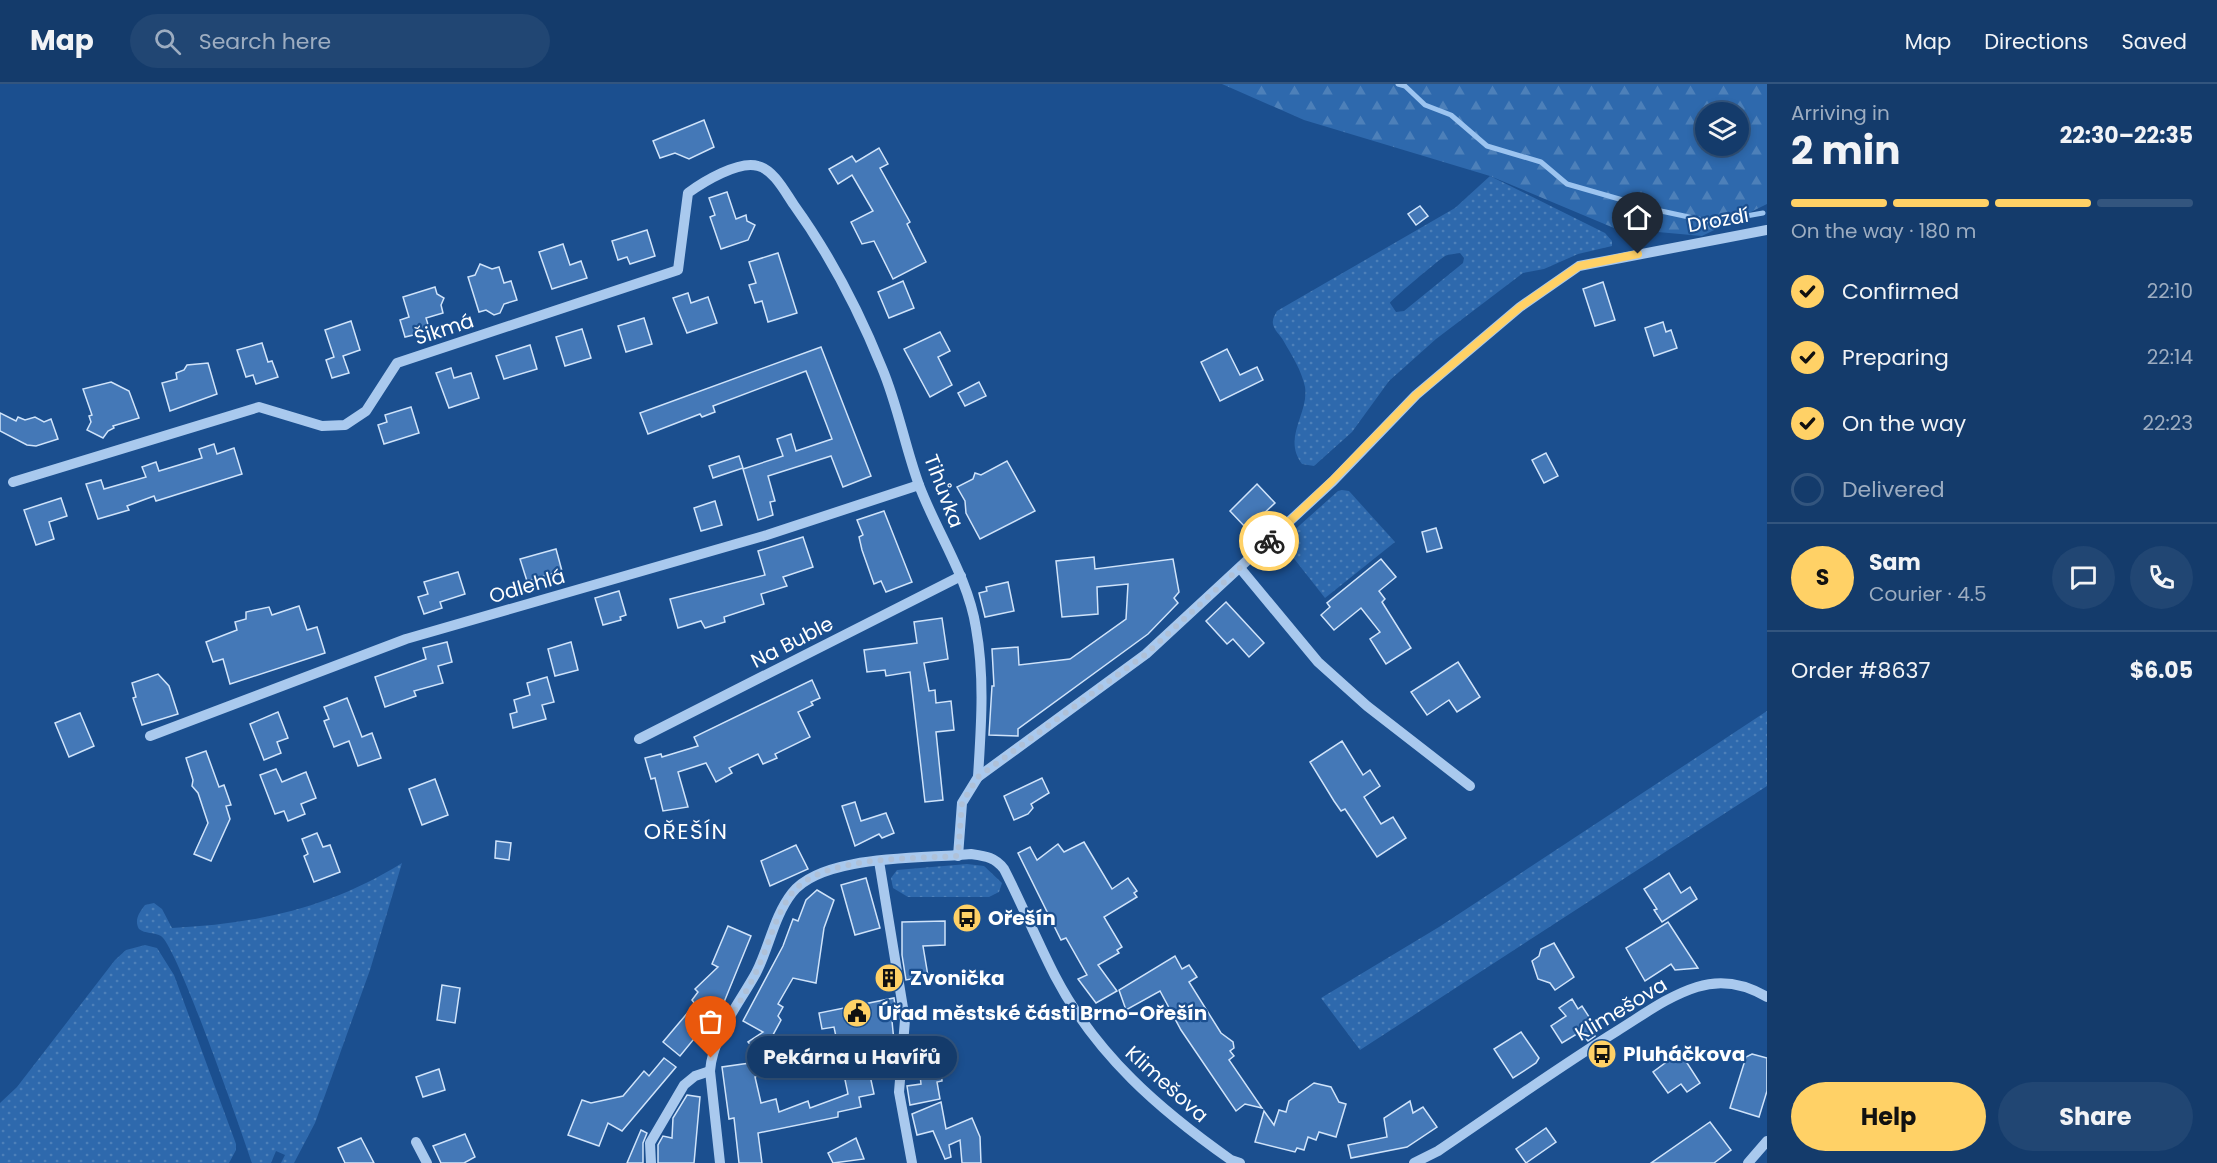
<!DOCTYPE html>
<meta charset="utf-8">
<style>
:root{--surface:#143b6b;--page:#214673;--text:#f1f3f6;--muted:#9dadc1;--line:#33557e;--accent:#ffd166}
body{margin:0;font-family:Poppins,sans-serif;background:var(--page);color:var(--text);height:100vh;display:flex;flex-direction:column;font-size:22px;white-space:nowrap}
*{box-sizing:border-box;margin:0}
p{font-size:20px;color:var(--muted)}
.icon{flex:none;width:33px;height:33px;fill:none;stroke:currentColor;stroke-width:2;stroke-linecap:round;stroke-linejoin:round}
.map{position:relative;flex:1;overflow:hidden}
.drawer{display:flex;flex-direction:column;background:var(--surface);width:450px}
.drawer>*{flex:none}
.tools{position:absolute;left:1695px;top:18px;display:grid;gap:12px}
.tools a{display:grid;place-items:center;width:54px;height:54px;border-radius:50%;background:var(--surface);box-shadow:0 3px 9px #0003,0 0 0 2px var(--line);font-size:30px}
.pin{position:absolute;display:grid;place-items:center;width:51px;height:51px;color:#fff;margin:-62px -26px;border-radius:50% 50% 50% 0;rotate:-45deg;box-shadow:0 0 6px #0007}
.pin .icon{rotate:45deg}
.courier{position:absolute;display:grid;place-items:center;width:60px;height:60px;margin:-30px;border:4px solid #ffd166;border-radius:50%;background:#fff;color:#222;box-shadow:0 2px 8px #0007}
.bubble{position:absolute;height:42px;border-radius:21px;background:var(--surface);box-shadow:0 3px 9px #0003,0 0 0 2px var(--line);font-size:20px;font-weight:700;line-height:42px;text-align:center}
.headline em{font-style:normal;font-weight:700}
.headline div{display:flex;flex-direction:column-reverse}
.headline{display:flex;align-items:center;justify-content:space-between;height:102px;padding:0 24px}
h1{font-size:39px;font-weight:700;line-height:45px}
.bar{display:grid;grid-template-columns:repeat(4,1fr);gap:9px 6px;align-content:center;height:72px;padding:0 24px}
.bar i{height:8px;border-radius:4px;background:var(--line)}
.bar .active{background:var(--accent)}
.bar p{grid-column:span 4}
.line{display:flex;align-items:center;gap:15px;padding:0 24px;border-top:2px solid var(--line)}
.line div{flex:1}
.round{display:grid;place-items:center;flex:none;width:63px;height:63px;border-radius:32px;background:var(--page)}
ol{padding:0 24px;list-style:none}
li{display:flex;align-items:center;gap:18px;height:66px}
li p{margin-inline-start:auto}
li .icon{padding:6px;border-radius:50%;background:var(--accent);color:#111;stroke-width:4}
li:last-child{color:var(--muted)}
li i{width:33px;height:33px;border:3px solid var(--line);border-radius:50%}
.button{display:flex;gap:12px;margin-top:auto;padding:12px 24px}
.button a{flex:1;height:69px;border-radius:36px;background:var(--accent);color:#111;font-size:24px;font-weight:700;line-height:69px;text-align:center}
.button a+a{background:var(--page);color:var(--text)}
header{display:flex;align-items:center;gap:36px;box-sizing:border-box;height:84px;padding:0 30px;background:var(--surface);border-bottom:2px solid var(--line)}
header strong{font-size:28px}
nav{display:flex;gap:33px;margin-inline-start:auto;font-size:21px}
.search{width:420px;height:54px;background:var(--page);display:flex;align-items:center;gap:15px;box-sizing:border-box;padding:0 21px;border-radius:33px;color:var(--muted);font-size:22px}
main{display:flex;flex:1;min-height:0}
.map>svg:first-child{display:block}
</style>
<header>
<strong>Map</strong>
<div class="search"><svg class="icon" aria-label="search" viewBox="0 0 24 24"><circle cx="10" cy="10" r="6"/><path d="M15 15l6 6"/></svg>Search here</div>
<nav><a>Map</a><a>Directions</a><a>Saved</a></nav>
</header>
<main>
<div class="map">
<svg width="1767" height="1079" viewBox="0 0 1767 1079">
<defs>
<pattern id="grass-dots" width="8" height="8" patternUnits="userSpaceOnUse" patternTransform="scale(1.5)"><rect width="8" height="8" fill="#2e69ad"/><path d="M2 2h.1M6 6h.1" fill="none" stroke="#4d80b9" stroke-width="1.8" stroke-linecap="round"/></pattern>
<pattern id="forest-firs" width="22" height="20" patternUnits="userSpaceOnUse" patternTransform="scale(1.5)"><rect width="22" height="20" fill="#2e69ad"/><path d="M5 1l3.5 6h-7zM16 11l3.5 6h-7z" fill="#4d80b9"/></pattern>
</defs>
<rect width="100%" height="100%" fill="#1b4f8f"/>
<g fill="url(#grass-dots)" fill-rule="evenodd">
<path d="M1490,92L1605,149L1612,157V162L1578,170L1544,185L1523,189L1436,255L1389,297L1352,348L1314,382L1302,380C1282,353 1309,330 1305,303C1302,287 1291,270 1283,256C1280,251 1274,246 1273,240C1272,235 1275,231 1277,227L1455,124ZM1460,169L1464,174L1463,179L1404,227L1396,228L1390,219C1392,215 1440,175 1445,172C1449,170 1455,170 1460,169Z"/>
<path d="M1342,406L1349,407L1395,458L1325,514L1281,458L1338,407Z"/>
<path d="M1767,627V702L1360,966L1321,914L1439,843Z"/>
<path d="M402,779L370,886L315,1039L294,1079H281L285,1071L276,1067L271,1079H252C242,1049 177,862 161,852C154,848 145,850 139,845C134,836 139,829 145,821L154,819L162,825L172,844C256,840 330,824 402,779Z"/>
<path d="M967,780L984,782L1002,799L999,808L989,813H908L893,804L891,794L897,786Z"/>
<path d="M145,861L157,864L174,891L236,1060V1066L229,1079H0V1019L17,1003L115,876L126,866Z"/>
</g>
<path fill="url(#forest-firs)" fill-rule="evenodd" d="M1222,0H1767V120L1702,152L1614,144L1490,92L1304,36ZM1706,28H1738V62H1706Z"/>
<g fill="none" stroke-linecap="round" stroke-linejoin="round">
<path stroke="#9cc4f0" stroke-width="5" d="M1398,0L1405,2L1425,21L1451,31L1487,62L1541,78L1567,100L1661,127L1712,138L1763,129"/>
</g>
<g fill="#4478b7" stroke="#cfe3fa" stroke-width="1.5">
<path d="M704,36L714,63L689,75L675,69L660,74L653,57Z"/>
<path d="M879,64L888,80L880,84L910,138L907,140L926,178L893,195L874,157L862,160L851,138L873,127L852,91L838,100L829,85L852,72L856,78Z"/>
<path d="M727,108L736,135L746,131L747,137L755,141L748,156L721,165L710,133L715,131L709,114Z"/>
<path d="M1420,122L1428,132L1416,141L1408,130Z"/>
<path d="M647,146L655,172L630,180L627,173L618,176L612,157Z"/>
<path d="M563,160L570,181L581,177L587,194L552,205L539,168Z"/>
<path d="M778,169L797,229L768,238L762,217L755,219L749,201L756,199L749,178Z"/>
<path d="M480,180L492,185L499,183L504,199L511,197L517,216L504,220L500,229L494,231L486,226L479,228L468,193L475,191Z"/>
<path d="M903,197L914,224L889,234L878,208Z"/>
<path d="M1603,198L1615,236L1595,242L1583,205Z"/>
<path d="M435,203L437,210L444,214L441,221L443,229L426,234L430,247L405,253L400,236L409,233L403,213Z"/>
<path d="M688,209L691,219L708,213L717,239L687,249L673,214Z"/>
<path d="M644,234L652,260L626,268L618,242Z"/>
<path d="M351,237L360,266L343,272L349,289L332,294L326,276L334,273L325,246Z"/>
<path d="M1663,238L1666,248L1671,246L1677,264L1654,272L1645,244Z"/>
<path d="M582,245L591,274L565,282L556,253Z"/>
<path d="M940,248L950,267L938,273L952,301L930,313L904,265Z"/>
<path d="M262,259L268,278L272,277L278,293L256,300L253,291L246,293L237,266Z"/>
<path d="M530,261L537,285L504,295L496,272Z"/>
<path d="M821,263L871,392L843,403L831,372L768,392L775,417L770,418L773,431L758,436L743,385L783,372L777,355L791,350L796,367L832,355L806,287L713,322L715,328L702,333L700,330L648,350L640,329Z"/>
<path d="M1227,265L1240,291L1257,283L1263,296L1220,317L1201,278Z"/>
<path d="M208,279L217,310L170,327L162,299L177,295L176,289L184,286L187,281Z"/>
<path d="M451,284L454,294L471,289L479,314L449,324L436,289Z"/>
<path d="M111,298L129,307L139,334L113,342L114,344L108,347L103,354L87,346L91,338L89,332L92,331L83,305Z"/>
<path d="M979,298L986,312L965,322L958,309Z"/>
<path d="M411,323L419,349L384,360L378,341L387,338L385,331Z"/>
<path d="M0,329L16,337L18,333L25,336L35,333L44,338L51,335L58,355L36,362L27,361L0,347Z"/>
<path d="M214,360L217,370L234,364L242,390L156,417L154,412L127,422L129,426L98,435L86,400L101,396L104,405L146,393L142,383L156,378L159,387L202,374L199,365Z"/>
<path d="M1546,369L1558,392L1544,399L1532,376Z"/>
<path d="M739,372L743,384L713,394L709,382Z"/>
<path d="M1007,377L1035,427L980,455L966,429L965,417L957,403L973,395L975,389L981,391Z"/>
<path d="M1257,400L1275,419L1247,445L1230,427Z"/>
<path d="M61,414L67,432L49,438L54,455L36,461L24,426Z"/>
<path d="M715,417L722,441L701,447L694,424Z"/>
<path d="M884,427L912,498L886,508L881,497L874,500L862,466L859,453L863,451L857,436Z"/>
<path d="M1436,444L1442,464L1427,468L1422,448Z"/>
<path d="M803,453L813,483L783,493L787,502L761,510L764,520L724,533L725,538L705,544L701,537L678,544L670,515L765,491L758,467Z"/>
<path d="M556,465L562,487L527,497L520,475Z"/>
<path d="M1094,473L1095,485L1173,475L1179,508L1174,514L1178,519L1148,550L1018,645V652L989,651L992,602H994L992,565L1018,563L1019,581L1070,575L1126,535L1128,500L1097,503L1098,530L1062,533L1056,477Z"/>
<path d="M1381,475L1396,493L1379,507L1385,515L1382,518L1411,564L1386,580L1370,555L1380,548L1361,524L1334,546L1321,531L1330,523L1327,519Z"/>
<path d="M458,488L465,510L440,518L442,524L424,530L418,513L428,510L424,498Z"/>
<path d="M1008,498L1014,527L985,533L979,509L987,507L986,503Z"/>
<path d="M619,507L626,531L620,533L621,536L603,541L595,514Z"/>
<path d="M1226,518L1264,559L1249,573L1233,555L1227,560L1206,537Z"/>
<path d="M299,522L307,546L317,543L325,569L230,600L223,575L213,578L206,558L237,546L235,538L246,535V528L269,523L272,531Z"/>
<path d="M942,534L948,575L924,579L929,607L935,606L936,619L951,617L954,646L936,648L943,716L925,718L910,588L886,592L885,586L867,588L864,566L917,559L914,538Z"/>
<path d="M447,558L452,578L438,582L443,599L414,607L416,612L385,623L375,593L426,575L423,564Z"/>
<path d="M571,558L578,586L555,592L548,565Z"/>
<path d="M1458,578L1480,613L1457,628L1449,616L1427,631L1411,608Z"/>
<path d="M158,590L169,602L178,630L142,641L133,614L136,613L132,599Z"/>
<path d="M547,593L554,618L542,621L546,635L513,644L510,630L517,628L514,616L530,611L527,599Z"/>
<path d="M812,596L820,614L811,618L813,621L798,628L810,653L775,670L777,674L763,680L758,670L729,684L732,689L716,698L706,679L678,688L688,723L663,727L655,694L651,695L645,674L661,670L662,673L698,662L694,653Z"/>
<path d="M347,614L362,653L372,649L381,674L358,682L349,657L334,663L324,637L329,635L324,623Z"/>
<path d="M278,628L288,654L277,658L281,669L264,676L250,640Z"/>
<path d="M80,629L94,662L69,673L55,639Z"/>
<path d="M1342,657L1363,691L1370,686L1380,702L1364,713L1381,740L1393,733L1406,754L1377,773L1345,725L1341,727L1334,717L1310,678Z"/>
<path d="M206,667L219,703L224,701L231,721L226,722L230,735L211,777L194,770L208,739L198,709L192,702L193,696L186,674Z"/>
<path d="M276,685L282,698L306,688L316,714L301,720L305,730L288,737L284,727L275,730L260,691Z"/>
<path d="M1042,694L1049,709L1031,720L1033,724L1028,730L1014,736L1004,712Z"/>
<path d="M435,695L448,731L422,741L409,705Z"/>
<path d="M855,718L861,737L886,729L894,749L882,754L879,750L855,762L842,722Z"/>
<path d="M317,749L323,763L330,761L340,788L314,798L304,772L308,770L302,755Z"/>
<path d="M496,757L511,759L509,776L495,774Z"/>
<path d="M1084,758L1112,805L1128,794L1137,807L1134,809L1137,813L1104,833L1122,863L1117,866L1119,869L1098,881L1117,907L1096,919L1078,895L1087,891L1066,854L1061,856L1018,769L1030,763L1037,776L1058,760L1064,768Z"/>
<path d="M796,761L808,785L770,802L761,777Z"/>
<path d="M1669,789L1681,809L1690,803L1697,815L1662,838L1654,826L1657,825L1644,805Z"/>
<path d="M866,794L880,844L855,851L841,801Z"/>
<path d="M817,806L834,816L824,844L816,899L793,894L778,920L783,923L778,932L781,936L761,973L748,958L763,948L743,937L783,862L793,835L798,837L806,816Z"/>
<path d="M945,837V861L923,862L928,892L906,896L902,871V838Z"/>
<path d="M1668,838L1698,884L1675,886L1671,880L1645,897L1626,864Z"/>
<path d="M728,842L751,852L722,923H708L707,939L680,972L663,958L695,920L692,916L698,908L695,905L718,883L712,880Z"/>
<path d="M1554,859L1574,893L1555,906L1550,899L1538,895L1532,877L1539,872L1541,865Z"/>
<path d="M1175,872L1182,885L1189,881L1197,893L1189,898L1221,949L1233,958L1234,964L1230,967L1234,972L1229,976L1262,1024L1245,1020L1236,1027L1181,946L1160,907L1126,926L1119,906Z"/>
<path d="M442,901L460,904L455,939L437,936Z"/>
<path d="M894,914L896,929L892,937L895,968L866,973L874,1010L859,1013L861,1023L838,1028V1033L758,1049L762,1079H739L734,1034L729,1035L722,983L757,978L780,971L783,979L755,993L761,1019L776,1015L779,1028L808,1017L810,1024L848,1010L834,943L822,945L819,929Z"/>
<path d="M1572,915L1578,925L1582,922L1593,939L1589,942L1595,952L1588,957L1580,948L1562,959L1551,942L1566,932L1559,924Z"/>
<path d="M1521,948L1539,974L1536,979L1513,994L1494,965Z"/>
<path d="M937,953L942,997L937,998L940,1015L910,1021L907,1002L921,1000L916,955Z"/>
<path d="M1680,968L1700,999L1687,1008L1681,1000L1668,1009L1653,988Z"/>
<path d="M1752,970L1767,974V1007L1759,1033L1730,1024L1746,973Z"/>
<path d="M664,974L676,983L622,1047L608,1039L599,1062L568,1051L582,1016L591,1019L623,1012L644,987L649,992Z"/>
<path d="M439,985L445,1006L423,1013L416,993Z"/>
<path d="M1314,999L1331,1003L1339,1018L1346,1020L1336,1053L1319,1048L1316,1056L1308,1053L1304,1066L1297,1064L1295,1068L1255,1058L1264,1027L1274,1041L1279,1026L1286,1028L1289,1017Z"/>
<path d="M687,1011L700,1013L694,1079H658V1061L663,1052L672,1054L673,1034Z"/>
<path d="M1410,1017L1413,1029L1423,1023L1437,1043L1407,1063L1351,1074L1348,1061L1387,1053L1384,1034Z"/>
<path d="M941,1018L946,1045L972,1034L980,1053L981,1079H962L960,1056L949,1061L951,1073L945,1075L933,1047L917,1051L912,1030Z"/>
<path d="M1710,1038L1731,1066L1714,1079H1651Z"/>
<path d="M1546,1044L1556,1058L1526,1079L1516,1065Z"/>
<path d="M641,1046L647,1049L643,1059V1079H627Z"/>
<path d="M465,1050L475,1073L464,1079H441L433,1062Z"/>
<path d="M361,1054L374,1079H345L338,1064Z"/>
<path d="M856,1054L864,1075L833,1079L828,1069Z"/>
</g>
<g fill="none" stroke-linecap="round" stroke-linejoin="round">
<g stroke="#a9c9ee" stroke-width="10">
<path d="M13,398L259,323L322,342L345,341L366,327L397,279L678,186L688,109C703,98 739,76 758,82C774,86 785,108 794,121C830,171 859,227 882,284C898,322 905,363 919,401C937,449 968,493 976,544C985,594 981,644 978,693"/>
<path d="M1240,484L1318,578L1367,622L1470,702"/>
<path d="M150,652L406,555L767,451L919,401"/>
<path d="M639,655L961,492"/>
<path d="M958,772L962,719L978,693L1146,570L1333,397L1416,311L1520,223L1579,182L1767,146"/>
<path d="M879,777L905,936L899,1008L912,1079"/>
<path d="M416,1058L427,1079"/>
<path d="M651,1079L650,1059L684,1001L695,992L710,987"/>
<path d="M720,1079L710,987C713,951 739,920 756,889C769,864 774,832 792,809C822,770 924,775 971,770C985,772 995,773 1004,785C1022,820 1037,857 1055,892C1096,971 1160,1026 1231,1076L1240,1079"/>
<path d="M1414,1079L1438,1067C1497,1027 1556,985 1617,947C1643,931 1668,912 1697,903C1722,895 1745,900 1767,913"/>
<path d="M1748,1079L1767,1057"/>
</g>
</g>
<g fill="none" stroke-linecap="round" stroke-linejoin="round">
<path stroke="#afc1d8" stroke-width="6" stroke-dasharray="0 10.8" d="M711,974C722,942 744,915 758,884C769,860 776,830 792,809C823,771 913,775 958,772L962,719L978,693L1146,570L1269,457"/>
<path stroke="#ffd166" stroke-width="8" d="M1269,457L1332,397L1416,311L1520,223L1579,182L1638,170"/>
</g>
<defs>
<g id="bus-disc" transform="scale(1.5)"><circle r="9.5" fill="#ffd166" stroke="#1b4f8f"/><path d="M-5-6H5V4H4V6H2V4H-2V6H-4V4H-5ZM-3.5-4V0h7V-4ZM-3.5 1.2v1.5H-2V1.2ZM2 1.2v1.5H3.5V1.2Z" fill="#111"/></g>
<g id="building-disc" transform="scale(1.5)"><circle r="9.5" fill="#ffd166" stroke="#1b4f8f"/><path d="M-4-6H4V6H1V3H-1V6H-4ZM-2.5-4.3h1.7v1.8h-1.7ZM.8-4.3h1.7v1.8H.8ZM-2.5-1h1.7V.8h-1.7ZM.8-1h1.7V.8H.8Z" fill="#111"/></g>
<g id="civic-disc" transform="scale(1.5)"><circle r="9.5" fill="#ffd166" stroke="#1b4f8f"/><path d="M-.6-6.5H3V-4.5H.6V-3L4-1V1h2V6H-6V1h2V-1L-.6-3ZM-1.2 2.5V6h2.4V2.5Z" fill="#111"/></g>
</defs>
<g fill-rule="evenodd">
<use href="#bus-disc" x="967" y="834"/>
<use href="#building-disc" x="889" y="894"/>
<use href="#civic-disc" x="857" y="929"/>
<use href="#bus-disc" x="1602" y="970"/>
</g>
<g text-anchor="middle" dominant-baseline="central" stroke-width="4.5" stroke-linejoin="round" paint-order="stroke">
<g font-size="20" fill="#fff" stroke="#1b4f8f">
<text transform="translate(1718 136) rotate(-10)">Drozdí</text>
<text transform="translate(444 245) rotate(-18)">Šikmá</text>
<text transform="translate(944 407) rotate(69)">Tihůvka</text>
<text transform="translate(527 502) rotate(-16)">Odlehlá</text>
<text transform="translate(792 558) rotate(-27)">Na Buble</text>
<text transform="translate(1621 925) rotate(-31)">Klimešova</text>
<text transform="translate(1167 1000) rotate(42)">Klimešova</text>
</g>
<g font-size="20" font-weight="bold" fill="#fff" stroke="#1b4f8f" text-anchor="start">
<text x="988" y="834">Ořešín</text>
<text x="910" y="894">Zvonička</text>
<text x="878" y="929">Úřad městské části Brno-Ořešín</text>
<text x="1623" y="970">Pluháčkova</text>
</g>
<g font-size="22" letter-spacing="1.5" fill="#fff" stroke="#1b4f8f">
<text x="686" y="747">OŘEŠÍN</text>
</g>
</g>
</svg>
<div class="tools">
<a><svg class="icon" aria-label="layers" viewBox="0 0 24 24"><path d="M12 4l9 5-9 5-9-5zM3 14l9 5 9-5"/></svg></a>
</div>
<div class="pin" style="left:711px;top:974px;background:#ea580c"><svg class="icon" aria-label="bag" viewBox="0 0 24 24"><path d="M5 8h14l-1 12H6zM9 8a3 3 0 0 1 6 0"/></svg></div>
<div class="pin" style="left:1638px;top:170px;background:#1f2937"><svg class="icon" aria-label="home" viewBox="0 0 24 24"><path d="M3 11l9-7 9 7M6 9v11h12V9"/></svg></div>
<div class="courier" style="left:1269px;top:457px"><svg class="icon" aria-label="bike" viewBox="0 0 24 24"><circle cx="6" cy="16" r="4"/><circle cx="18" cy="16" r="4"/><path d="M6 16l4-8h5l3 8M10 8l3 8H6M13 5h3"/></svg></div>
<div class="bubble" style="left:747px;top:952px;width:210px">Pekárna u Havířů</div>
</div>
<section class="drawer">
<div class="headline"><div><h1>2 min</h1><p>Arriving in</p></div><em>22:30–22:35</em></div>
<div class="bar"><i class="active"></i><i class="active"></i><i class="active"></i><i></i><p>On the way · 180 m</p></div>
<ol>
<li><svg class="icon" aria-label="check" viewBox="0 0 24 24"><path d="M5 12l5 5 9-10"/></svg>Confirmed<p>22:10</p></li>
<li><svg class="icon" aria-label="check" viewBox="0 0 24 24"><path d="M5 12l5 5 9-10"/></svg>Preparing<p>22:14</p></li>
<li><svg class="icon" aria-label="check" viewBox="0 0 24 24"><path d="M5 12l5 5 9-10"/></svg>On the way<p>22:23</p></li>
<li><i></i>Delivered</li>
</ol>
<div class="line" style="height:108px"><b class="round" style="background:var(--accent);color:#111">S</b><div><b>Sam</b><p>Courier · 4.5</p></div><a class="round"><svg class="icon" aria-label="chat" viewBox="0 0 24 24"><path d="M4 5h16v11H9l-5 4z"/></svg></a><a class="round"><svg class="icon" aria-label="phone" viewBox="0 0 24 24"><path d="M5 4h4l2 5-3 2q2 4 5 5l2-3 5 2v4C11 20 4 13 5 4z"/></svg></a></div>
<div class="line" style="height:78px"><div>Order #8637</div><b>$6.05</b></div>
<div class="button"><a>Help</a><a>Share</a></div>
</section>
</main>
